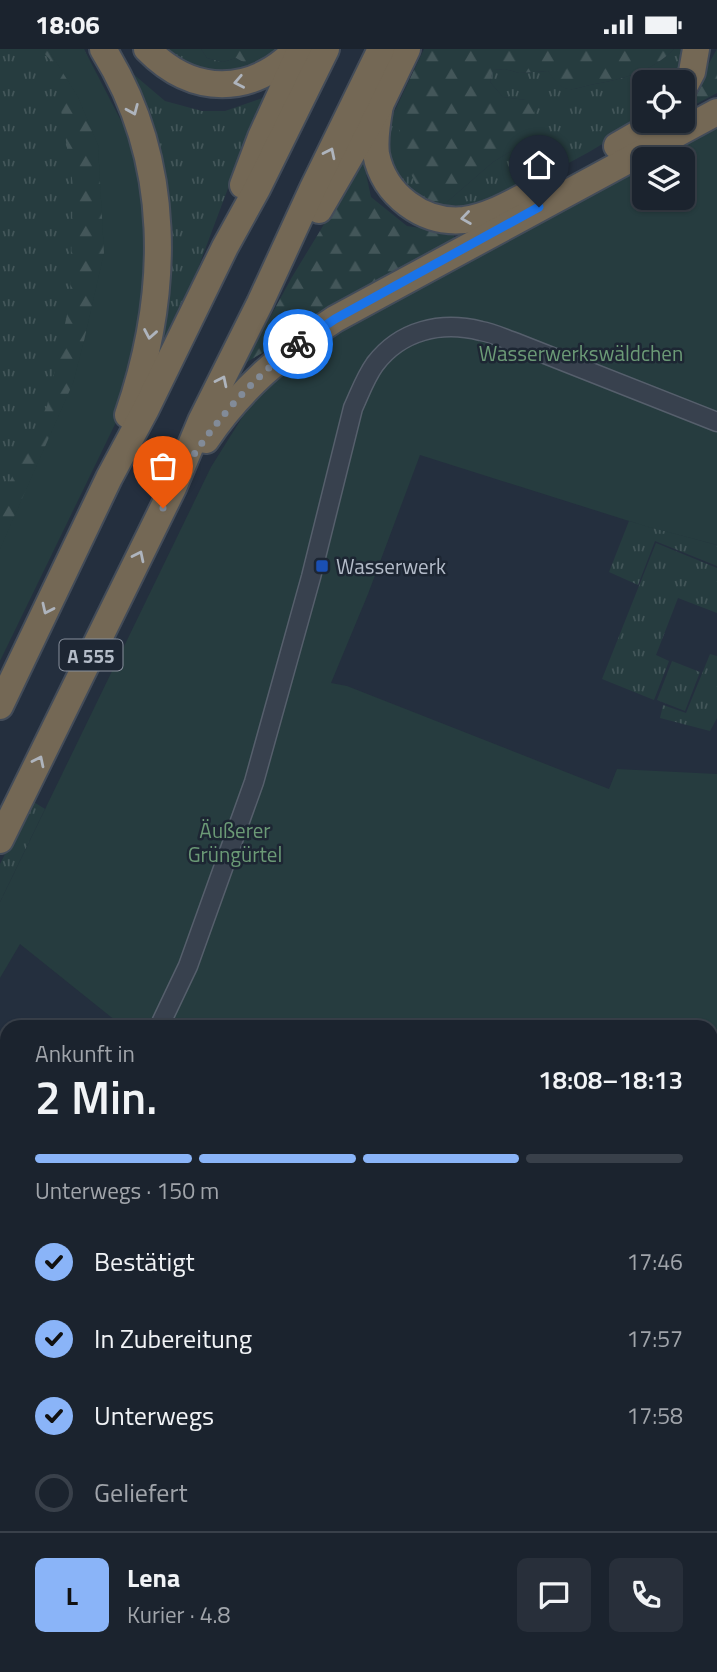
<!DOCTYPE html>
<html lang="de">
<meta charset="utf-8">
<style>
:root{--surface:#1b232e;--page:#282f3a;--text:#f1f3f6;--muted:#a0a4aa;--line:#39404a;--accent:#8ab4f8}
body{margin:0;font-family:"Titillium Web",sans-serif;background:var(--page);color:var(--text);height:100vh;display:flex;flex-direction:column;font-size:26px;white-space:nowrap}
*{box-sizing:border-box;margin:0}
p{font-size:23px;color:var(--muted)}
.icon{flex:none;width:38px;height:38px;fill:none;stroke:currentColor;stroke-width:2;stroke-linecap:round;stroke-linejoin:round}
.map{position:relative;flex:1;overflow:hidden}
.drawer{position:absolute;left:0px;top:971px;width:718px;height:653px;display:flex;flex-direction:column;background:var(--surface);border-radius:21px 21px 0 0;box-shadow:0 2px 5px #0004,0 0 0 2px var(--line)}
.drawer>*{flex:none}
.tools{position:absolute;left:632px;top:21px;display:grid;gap:14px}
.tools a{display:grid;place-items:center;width:63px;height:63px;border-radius:10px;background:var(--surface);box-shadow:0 2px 5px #0004,0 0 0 2px var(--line);font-size:35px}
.pin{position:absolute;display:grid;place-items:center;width:60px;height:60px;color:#fff;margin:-72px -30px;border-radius:50% 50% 50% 0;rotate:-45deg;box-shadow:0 0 7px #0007}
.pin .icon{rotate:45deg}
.courier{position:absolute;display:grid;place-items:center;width:70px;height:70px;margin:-35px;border:5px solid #1a73e8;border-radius:50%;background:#fff;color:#222;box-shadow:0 2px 9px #0007}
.head em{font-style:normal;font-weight:600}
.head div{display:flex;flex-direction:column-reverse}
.head{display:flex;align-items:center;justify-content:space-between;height:119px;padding:0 35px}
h1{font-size:46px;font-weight:600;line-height:52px}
.bar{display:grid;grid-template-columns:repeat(4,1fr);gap:10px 7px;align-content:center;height:84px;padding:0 35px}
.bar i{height:9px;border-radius:5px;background:var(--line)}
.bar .current{background:var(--accent)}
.bar p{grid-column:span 4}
.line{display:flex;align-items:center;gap:18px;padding:0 35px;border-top:2px solid var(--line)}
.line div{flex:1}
.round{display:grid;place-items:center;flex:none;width:74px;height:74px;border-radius:10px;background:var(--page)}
ol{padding:0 35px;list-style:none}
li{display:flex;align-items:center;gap:21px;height:77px}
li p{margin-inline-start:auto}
li .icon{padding:7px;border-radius:50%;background:var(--accent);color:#111;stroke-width:4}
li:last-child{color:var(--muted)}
li i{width:38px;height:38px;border:4px solid var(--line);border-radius:50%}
.status{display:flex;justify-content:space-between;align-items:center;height:49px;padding:0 35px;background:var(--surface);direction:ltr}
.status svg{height:19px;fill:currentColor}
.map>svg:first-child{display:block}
</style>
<div class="status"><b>18:06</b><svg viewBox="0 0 49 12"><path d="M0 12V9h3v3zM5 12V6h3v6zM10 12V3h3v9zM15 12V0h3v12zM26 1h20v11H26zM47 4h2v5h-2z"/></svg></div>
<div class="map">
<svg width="717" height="1623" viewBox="0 0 717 1623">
<defs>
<pattern id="grass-tufts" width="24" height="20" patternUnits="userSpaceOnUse" patternTransform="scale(1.75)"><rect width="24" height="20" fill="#263c3f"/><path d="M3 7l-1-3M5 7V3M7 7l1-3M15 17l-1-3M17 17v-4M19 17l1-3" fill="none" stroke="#435659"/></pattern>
<pattern id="forest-firs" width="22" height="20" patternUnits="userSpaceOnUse" patternTransform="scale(1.75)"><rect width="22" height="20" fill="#263c3f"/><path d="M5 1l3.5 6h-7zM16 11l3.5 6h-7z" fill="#435659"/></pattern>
</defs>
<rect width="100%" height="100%" fill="#242f3e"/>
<g fill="url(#grass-tufts)">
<path d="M0,0H48L78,48L104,204L0,500Z"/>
<path d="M159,0H201L207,9L223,13L236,9L252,18L247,25L193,23Z"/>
<path d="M674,0H687L675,33H644V70L589,103L500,151L470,163L436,161L415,150L390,121L386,80L397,57L400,76L447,153L493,113L513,101L526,51L503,48L490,33L493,21L505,20L519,24L548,22C554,29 559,39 569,40C575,41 584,37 590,36C623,30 650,24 674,0Z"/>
<path d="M123,21L132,24L165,52L202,62H225L268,47L230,134L197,222L164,289L171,193L149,79Z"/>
<path d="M629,472L717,496V517L655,492L638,536L609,523Z"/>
<path d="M656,494L717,519V564L678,549L656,606L669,612L654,651L602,630Z"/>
<path d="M710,605L717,607V669L710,682L660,669L663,656L686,664Z"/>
<path d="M672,612L700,623L685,662L657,651Z"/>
<path d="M32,752L45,760L0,853V815Z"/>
</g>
<g fill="url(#forest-firs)">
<path d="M35,0H84L140,133L0,589V445L11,430L47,357L70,252L73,136L59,49L60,34L55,16L43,3Z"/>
<path d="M201,0H284L252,18L236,9L223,13L207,9Z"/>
<path d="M424,0H674C650,24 623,30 590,36C584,37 575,41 568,40C559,39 553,29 548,22L519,24L505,20L493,21L490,33L503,48L526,51L536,58L532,72L513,101L493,113L447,153L431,152L418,139L401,105L397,57Z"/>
<path d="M717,0V44L683,62V61Z"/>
<path d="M363,111L371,148L407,177L454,184V193L245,314L292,228Z"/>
</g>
<g fill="#263c3f">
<path d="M48,0H84L131,91L140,133L147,182L148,229L122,361L0,612V500L73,334L84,292L104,204L98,96L78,48Z"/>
<path d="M717,76V496L645,477L420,406L368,545L331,634L347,637L609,740L617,720L717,725V1623H476L467,1617H710V978H121L116,972L20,895L0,929V853L211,418L253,351L323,291L644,116V149H682V110H654Z"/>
<path d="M0,1309L7,1314V1372L0,1373Z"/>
<path d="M298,1617H423L432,1623H306Z"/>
</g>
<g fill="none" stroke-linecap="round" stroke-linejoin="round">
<g stroke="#565f6c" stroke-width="21">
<g id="minor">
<path d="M159,978L188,917L254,733L311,528L353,359C360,344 365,329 375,315C401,281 441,272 481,282C493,284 505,290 517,294L717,373"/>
<path d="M0,1250L7,1239"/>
<path d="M9,1617L16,1623"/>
</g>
</g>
<g stroke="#414a57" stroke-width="26">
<g id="major">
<path d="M0,1287L7,1292"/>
<path d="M446,1617L455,1623"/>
</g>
</g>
<g stroke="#434c59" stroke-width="30">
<g id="highway">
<path d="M103,0C173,112 170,244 128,366"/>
<path d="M147,0C193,47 251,47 297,0"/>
<path d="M682,42L692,23L696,0"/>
<path d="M380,56C377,72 374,89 376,105C384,146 423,175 464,171C486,168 506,157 525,147"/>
<path d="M617,97L643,82L657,72"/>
<path d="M243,136L261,88L301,0"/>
<path d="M319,161L380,56L407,0"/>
<path d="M206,391C241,339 283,304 335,270L717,63"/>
<path d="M0,657L109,429L146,360L225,198L257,140L326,0"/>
<path d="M0,791L173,439L201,372L260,254L313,139L381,0"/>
</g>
</g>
<use href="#minor" stroke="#38414e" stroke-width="18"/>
<use href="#major" stroke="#56606e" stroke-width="23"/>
<use href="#highway" stroke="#746855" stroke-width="26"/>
</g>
<defs><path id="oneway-chevron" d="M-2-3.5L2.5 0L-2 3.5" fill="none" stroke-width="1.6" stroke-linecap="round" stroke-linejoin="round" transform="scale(1.75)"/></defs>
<g stroke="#aeb4bd">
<use href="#oneway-chevron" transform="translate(239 33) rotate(169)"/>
<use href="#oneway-chevron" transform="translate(133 61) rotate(67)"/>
<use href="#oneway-chevron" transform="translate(330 104) rotate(-64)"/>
<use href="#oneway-chevron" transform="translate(466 169) rotate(172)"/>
<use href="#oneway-chevron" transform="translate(150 285) rotate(100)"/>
<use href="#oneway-chevron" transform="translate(222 332) rotate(-64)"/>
<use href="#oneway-chevron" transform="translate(139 507) rotate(-64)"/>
<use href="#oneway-chevron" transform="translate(47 560) rotate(115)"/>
<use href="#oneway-chevron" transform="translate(39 712) rotate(-64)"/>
</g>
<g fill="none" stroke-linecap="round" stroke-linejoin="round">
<path stroke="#828b98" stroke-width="7" stroke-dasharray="0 12.6" d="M163,459C193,397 243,336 298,295"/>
<path stroke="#1a73e8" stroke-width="9" d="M298,295L335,270L539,158"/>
</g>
<rect fill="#1a4fb4" stroke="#1d2633" stroke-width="2.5" x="315" y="510" width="14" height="14" rx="3.5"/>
<g text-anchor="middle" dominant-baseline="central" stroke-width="5" stroke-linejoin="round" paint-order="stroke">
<rect fill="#1d2633" stroke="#878f9c" stroke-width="2" x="59.5" y="590.5" width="63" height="31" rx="5"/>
<g font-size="19" font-weight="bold" fill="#b4bcc9">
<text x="91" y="606">A 555</text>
</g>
<g font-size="21" fill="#6b9a76" stroke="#1d2633">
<text x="581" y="304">Wasserwerkswäldchen</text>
<text x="235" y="781">Äußerer<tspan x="235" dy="24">Grüngürtel</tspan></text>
</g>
<g font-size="21" fill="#b4bcc9" stroke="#1d2633" text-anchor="start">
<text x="336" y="517">Wasserwerk</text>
</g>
</g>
</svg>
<div class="tools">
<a><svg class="icon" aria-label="locate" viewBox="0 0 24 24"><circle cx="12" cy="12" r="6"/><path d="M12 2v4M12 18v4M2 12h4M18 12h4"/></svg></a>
<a><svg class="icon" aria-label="layers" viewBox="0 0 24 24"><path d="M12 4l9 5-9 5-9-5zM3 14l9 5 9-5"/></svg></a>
</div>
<div class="pin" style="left:163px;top:459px;background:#ea580c"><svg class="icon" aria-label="bag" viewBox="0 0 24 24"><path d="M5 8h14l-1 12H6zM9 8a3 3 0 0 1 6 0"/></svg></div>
<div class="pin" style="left:539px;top:158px;background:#1f2937"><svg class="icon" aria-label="home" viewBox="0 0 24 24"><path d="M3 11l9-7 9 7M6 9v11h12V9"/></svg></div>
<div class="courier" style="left:298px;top:295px"><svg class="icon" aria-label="bike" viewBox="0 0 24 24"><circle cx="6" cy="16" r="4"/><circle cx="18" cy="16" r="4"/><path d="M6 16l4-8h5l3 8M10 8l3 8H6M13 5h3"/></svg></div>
<section class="drawer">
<div class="head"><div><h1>2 Min.</h1><p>Ankunft in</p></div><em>18:08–18:13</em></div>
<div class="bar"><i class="current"></i><i class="current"></i><i class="current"></i><i></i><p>Unterwegs · 150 m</p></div>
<ol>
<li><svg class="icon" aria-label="check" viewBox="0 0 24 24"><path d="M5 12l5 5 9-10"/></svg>Bestätigt<p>17:46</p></li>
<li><svg class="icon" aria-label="check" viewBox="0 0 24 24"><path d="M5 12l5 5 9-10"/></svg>In Zubereitung<p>17:57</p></li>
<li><svg class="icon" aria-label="check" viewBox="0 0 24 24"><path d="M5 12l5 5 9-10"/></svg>Unterwegs<p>17:58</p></li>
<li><i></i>Geliefert</li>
</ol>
<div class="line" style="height:126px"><b class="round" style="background:var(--accent);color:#111">L</b><div><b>Lena</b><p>Kurier · 4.8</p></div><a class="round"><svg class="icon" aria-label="chat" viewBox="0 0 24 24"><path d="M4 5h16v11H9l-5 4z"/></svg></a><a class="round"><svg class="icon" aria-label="phone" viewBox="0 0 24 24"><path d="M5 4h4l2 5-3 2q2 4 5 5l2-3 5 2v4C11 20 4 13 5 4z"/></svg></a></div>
</section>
</div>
